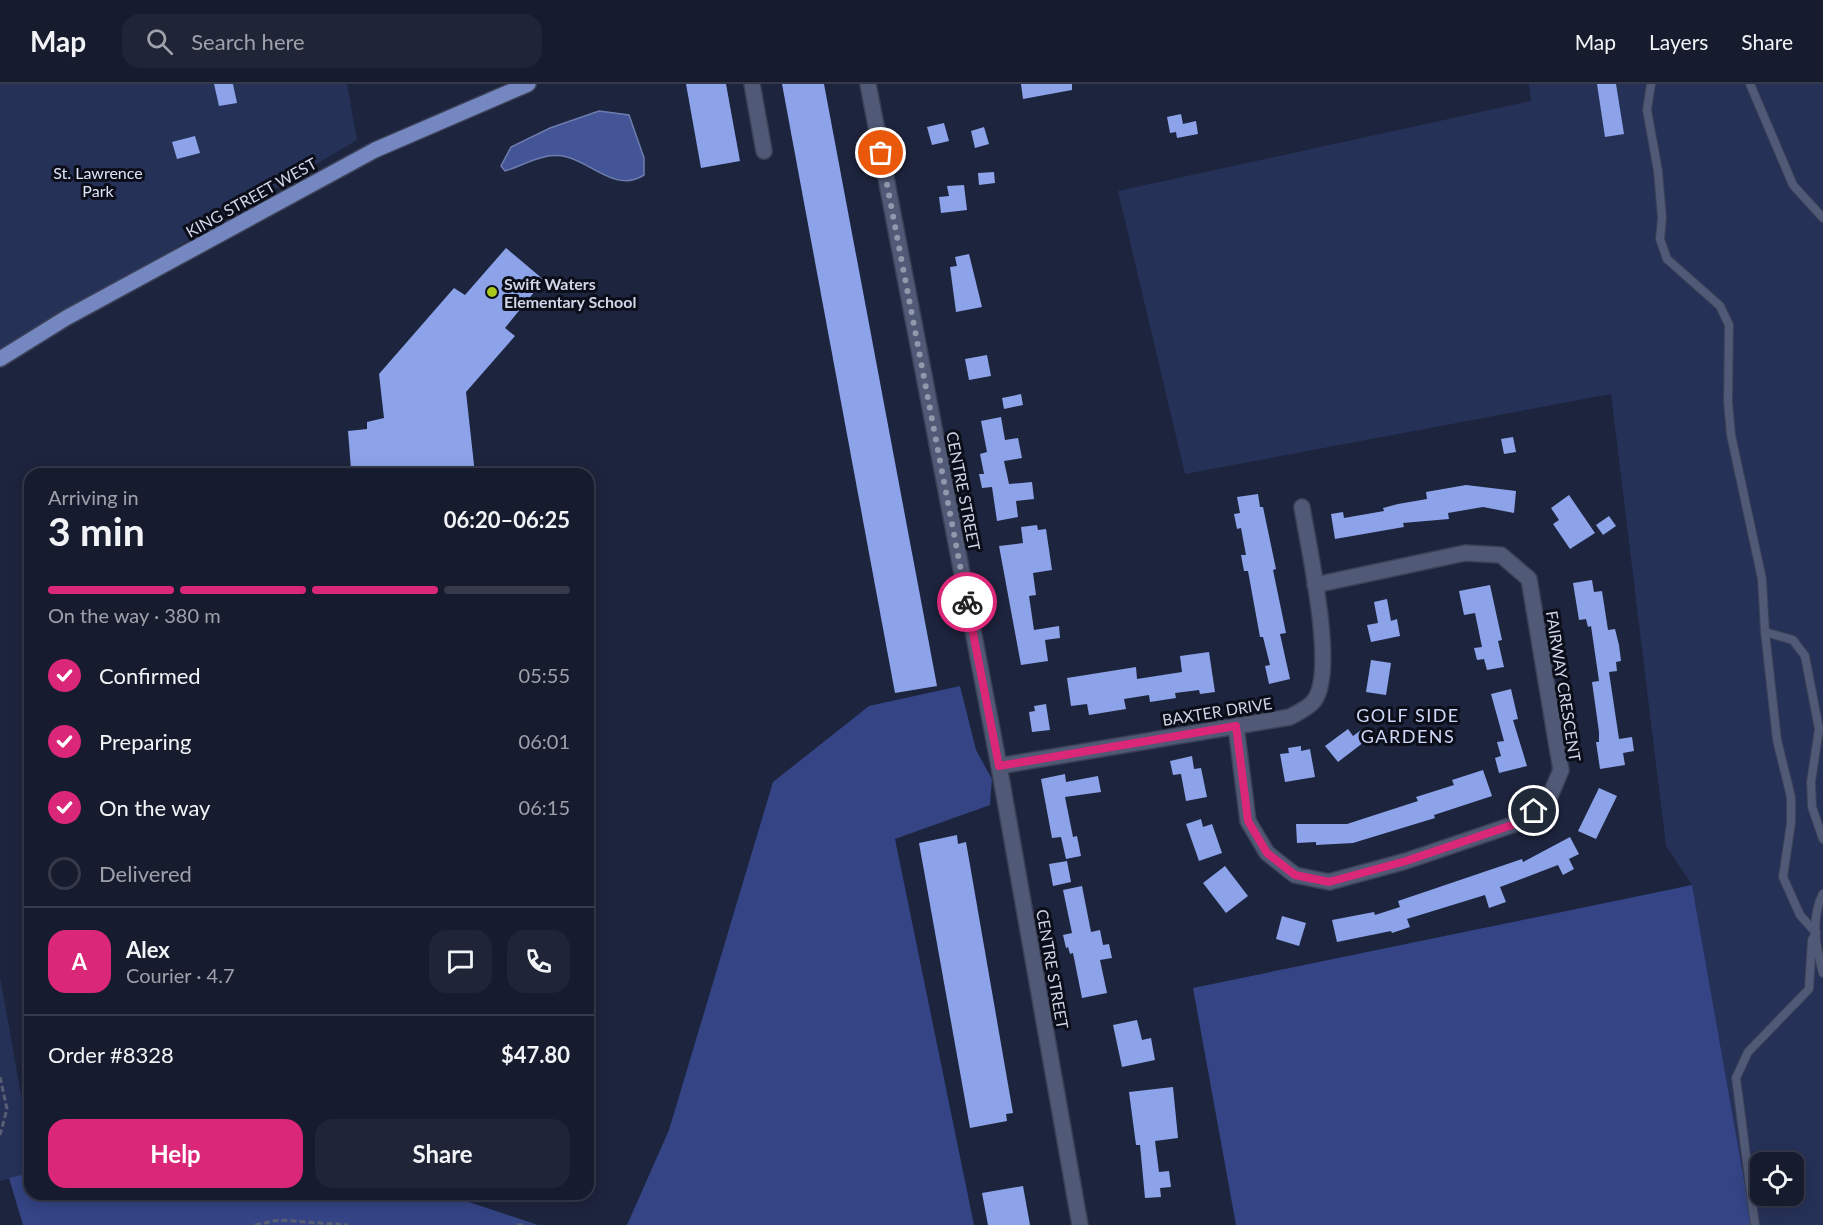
<!DOCTYPE html>
<meta charset="utf-8">
<style>
:root{--surface:#161b2e;--page:#1f2436;--text:#f1f3f6;--muted:#9ea1aa;--line:#35394a;--accent:#db2777}
body{margin:0;font-family:Lato,sans-serif;background:var(--page);color:var(--text);height:100vh;display:flex;flex-direction:column;font-size:22px;white-space:nowrap}
*{box-sizing:border-box;margin:0}
p{font-size:20px;color:var(--muted)}
.icon{flex:none;width:33px;height:33px;fill:none;stroke:currentColor;stroke-width:2;stroke-linecap:round;stroke-linejoin:round}
.map{position:relative;flex:1;overflow:hidden}
.side{position:absolute;left:24px;top:384px;width:570px;height:732px;display:flex;flex-direction:column;background:var(--surface);border-radius:18px;box-shadow:0 3px 15px #0003,0 0 0 2px var(--line)}
.side>*{flex:none}
.controls{position:absolute;left:1750px;top:1068px;display:grid;gap:12px}
.controls a{display:grid;place-items:center;width:54px;height:54px;border-radius:12px;background:var(--surface);box-shadow:0 3px 15px #0003,0 0 0 2px var(--line);font-size:30px}
.pin{position:absolute;display:grid;place-items:center;width:51px;height:51px;color:#fff;margin:-26px;border:3px solid #fff;border-radius:50%;box-shadow:0 2px 6px #0007}
.courier{position:absolute;display:grid;place-items:center;width:60px;height:60px;margin:-30px;border:4px solid #db2777;border-radius:50%;background:#fff;color:#222;box-shadow:0 2px 8px #0007}
.summary em{font-style:normal;font-weight:700}
.summary div{display:flex;flex-direction:column-reverse}
.summary{display:flex;align-items:center;justify-content:space-between;height:102px;padding:0 24px}
h1{font-size:39px;font-weight:700;line-height:45px}
.bar{display:grid;grid-template-columns:repeat(4,1fr);gap:9px 6px;align-content:center;height:72px;padding:0 24px}
.bar i{height:8px;border-radius:4px;background:var(--line)}
.bar .on{background:var(--accent)}
.bar p{grid-column:span 4}
.line{display:flex;align-items:center;gap:15px;padding:0 24px;border-top:2px solid var(--line)}
.line div{flex:1}
.round{display:grid;place-items:center;flex:none;width:63px;height:63px;border-radius:18px;background:var(--page)}
ol{padding:0 24px;list-style:none}
li{display:flex;align-items:center;gap:18px;height:66px}
li p{margin-inline-start:auto}
li .icon{padding:6px;border-radius:50%;background:var(--accent);color:#fff;stroke-width:4}
li:last-child{color:var(--muted)}
li i{width:33px;height:33px;border:3px solid var(--line);border-radius:50%}
.button{display:flex;gap:12px;margin-top:auto;padding:12px 24px}
.button a{flex:1;height:69px;border-radius:18px;background:var(--accent);color:#fff;font-size:24px;font-weight:700;line-height:69px;text-align:center}
.button a+a{background:var(--page);color:var(--text)}
header{display:flex;align-items:center;gap:36px;box-sizing:border-box;height:84px;padding:0 30px;background:var(--surface);border-bottom:2px solid var(--line)}
header strong{font-size:28px}
nav{display:flex;gap:33px;margin-inline-start:auto;font-size:21px}
.search{width:420px;height:54px;background:var(--page);display:flex;align-items:center;gap:15px;box-sizing:border-box;padding:0 21px;border-radius:18px;color:var(--muted);font-size:22px}
.map>svg:first-child{display:block}
</style>
<header>
<strong>Map</strong>
<div class="search"><svg class="icon" aria-label="search" viewBox="0 0 24 24"><circle cx="10" cy="10" r="6"/><path d="M15 15l6 6"/></svg>Search here</div>
<nav><a>Map</a><a>Layers</a><a>Share</a></nav>
</header>
<div class="map">
<svg width="1823" height="1141" viewBox="0 0 1823 1141">
<rect width="100%" height="100%" fill="#1d243d"/>
<g fill="#263158" fill-rule="evenodd">
<path d="M0,0H347L357,56L0,268Z"/>
<path d="M1529,0H1823V1141H1752L1692,801L1666,762L1611,310L1185,390L1118,107L1531,17ZM1761,1078H1794V1112H1761Z"/>
<path d="M0,893L30,1060V1089L0,1097Z"/>
</g>
<g fill="#344484">
<path d="M960,602L976,666L992,695L990,721L895,755L974,1141H627L669,1046L773,698L869,622Z"/>
<path d="M1692,801L1752,1141H1236L1193,904Z"/>
<path d="M30,1089V1110H445L538,1141H23L9,1094Z"/>
</g>
<path fill="#435596" stroke="#6d7cae" stroke-width="1.5" d="M599,27L629,31L644,74V91C616,109 592,79 567,73C545,67 525,81 505,87L501,82L511,63L550,44Z"/>
<g fill="#8ca3ea">
<path d="M214,0H233L237,19L219,22Z"/>
<path d="M686,0H726L740,77L701,84Z"/>
<path d="M782,0H824L937,602L895,609Z"/>
<path d="M1021,0H1072V6L1023,15Z"/>
<path d="M1597,0H1616L1624,50L1605,53Z"/>
<path d="M1181,30L1183,40L1196,37L1198,50L1177,54L1176,48L1170,49L1167,33Z"/>
<path d="M944,39L949,57L932,61L927,43Z"/>
<path d="M984,43L989,60L975,64L971,47Z"/>
<path d="M195,52L200,69L177,75L172,58Z"/>
<path d="M994,88L995,99L979,101L978,89Z"/>
<path d="M964,101L967,126L941,129L939,113L949,112L947,102Z"/>
<path d="M506,164L544,196L505,244L515,252L466,308L475,390H368L367,383L351,385L348,347L367,345V338L384,334L379,290L454,204L465,211Z"/>
<path d="M969,170L982,223L956,228L950,183L957,182L955,173Z"/>
<path d="M987,271L991,292L969,296L965,275Z"/>
<path d="M1021,310L1023,321L1004,325L1002,314Z"/>
<path d="M1001,333L1005,356L1018,354L1022,374L1004,377L1009,400L1032,398L1034,415L1016,417L1018,433L997,437L992,403L982,404L979,390H984L980,370L987,368L981,337Z"/>
<path d="M1513,353L1516,368L1504,370L1501,355Z"/>
<path d="M1466,401L1516,407L1514,429L1483,423L1448,429L1449,435L1403,439L1404,443L1335,455L1331,430L1343,428L1344,434L1384,427L1383,424L1398,420L1427,415L1426,408Z"/>
<path d="M1258,410L1260,423H1263L1276,485L1273,486L1286,549L1280,550L1290,595L1269,600L1265,582L1270,581L1263,553H1260L1248,487H1244L1241,471H1246L1241,444L1237,445L1234,430L1240,429L1237,413Z"/>
<path d="M1569,411L1595,449L1570,465L1553,440L1559,436L1551,424Z"/>
<path d="M1609,432L1616,442L1603,451L1596,441Z"/>
<path d="M1037,441L1038,446L1046,445L1052,486L1033,489L1036,511L1029,512L1034,546L1059,542L1060,554L1045,556L1048,577L1021,581L999,462L1023,459L1021,443Z"/>
<path d="M1592,496L1594,508L1602,507L1608,546L1615,545L1619,561L1621,577L1616,578L1617,587L1609,588L1619,655L1632,653L1634,667L1623,669L1625,681L1600,685L1596,658H1599V648L1592,598L1599,597L1591,542L1588,543L1586,535L1579,536L1573,499Z"/>
<path d="M1490,501L1502,556L1498,557L1504,583L1487,586L1484,575L1477,576L1474,564L1482,563L1475,529L1464,531L1459,507Z"/>
<path d="M1387,515L1391,537L1397,535L1400,552L1371,558L1367,541L1378,539L1374,518Z"/>
<path d="M1209,568L1215,608L1200,610L1199,606L1175,609L1176,614L1150,618L1149,611L1124,615L1126,625L1089,631L1087,620L1071,622L1067,594L1136,583L1137,595L1182,588L1180,572Z"/>
<path d="M1371,576L1391,579L1386,611L1366,608Z"/>
<path d="M1511,605L1518,635L1513,636L1527,682L1499,689L1495,674L1501,672L1497,658L1504,657L1491,610Z"/>
<path d="M1046,620L1050,646L1032,648L1029,628L1035,627L1034,622Z"/>
<path d="M1348,645L1353,652L1361,646L1368,655L1338,678L1325,662Z"/>
<path d="M1301,662V667L1310,665L1315,693L1285,698L1280,670L1289,669L1288,664Z"/>
<path d="M1192,672L1194,685L1201,684L1207,713L1186,717L1181,690L1173,691L1170,677Z"/>
<path d="M1483,686L1492,712L1434,731L1435,734L1353,759L1316,761V758L1297,759L1296,740H1347L1418,717L1416,713L1454,701L1452,696Z"/>
<path d="M1065,690L1066,698L1098,692L1101,708L1065,713L1073,753L1077,752L1081,772L1066,775L1061,753L1052,754L1041,695Z"/>
<path d="M1599,704L1617,712L1596,755L1578,747Z"/>
<path d="M1201,735L1203,743L1212,740L1222,769L1199,777L1186,740Z"/>
<path d="M957,751L958,760L966,758L1013,1029L1006,1030L1007,1037L970,1044L919,759Z"/>
<path d="M1570,753L1579,770L1569,775L1574,785L1563,791L1558,781L1500,803L1506,818L1489,824L1485,811L1407,835L1410,843L1392,849L1391,847L1337,858L1332,836L1374,828L1375,831L1400,823L1398,817L1522,775L1523,778Z"/>
<path d="M1067,777L1071,798L1053,802L1049,780Z"/>
<path d="M1225,782L1248,812L1226,829L1203,799Z"/>
<path d="M1082,802L1091,848L1100,846L1103,861L1109,860L1112,874L1100,876L1107,909L1082,914L1073,869L1070,870L1068,863L1066,864L1063,851L1072,849L1063,806Z"/>
<path d="M1282,832L1306,839L1299,862L1276,855Z"/>
<path d="M1137,936L1142,956L1151,954L1155,976L1122,983L1113,941Z"/>
<path d="M1173,1003L1178,1054L1155,1057L1159,1088L1169,1087L1171,1103L1160,1104L1161,1113L1145,1114L1140,1061H1136L1129,1008Z"/>
<path d="M1023,1102L1030,1141H988L982,1109Z"/>
</g>
<g fill="none" stroke-linecap="round" stroke-linejoin="round">
<g stroke="#3b4156" stroke-width="10">
<g id="lane">
<path d="M1651,0L1647,26L1658,87L1662,134L1660,155L1667,175L1720,222L1729,241L1728,318L1731,351L1762,495L1765,548L1777,656L1791,713V739L1783,793L1800,831L1816,849"/>
<path d="M1750,0L1793,101L1823,134"/>
<path d="M1765,548L1793,556L1805,572L1819,645L1811,698L1812,723L1823,755"/>
<path d="M1823,810C1810,834 1816,864 1823,889"/>
<path d="M1755,1141L1736,994L1748,968L1809,905L1812,856L1816,849"/>
</g>
</g>
<g stroke="#3b4156" stroke-width="18">
<g id="street">
<path d="M752,0L764,67"/>
<path d="M868,0L999,682L1080,1141"/>
<path d="M1236,642L1248,737L1267,769L1295,791L1329,798L1406,777L1521,738L1548,717L1561,686L1529,495L1501,471L1465,469L1315,501"/>
<path d="M999,682L1290,633C1297,629 1308,624 1313,618C1338,590 1308,462 1302,423"/>
</g>
</g>
<g stroke="#3b4156" stroke-width="18">
<path id="primary" d="M0,275L66,234L375,66L528,0"/>
</g>
<g stroke="#585f75" stroke-width="3" stroke-dasharray="6 3" stroke-linecap="butt">
<path d="M0,993L7,1025L0,1051"/>
<path d="M255,1141L279,1136L348,1141"/>
<path d="M517,1141H523"/>
</g>
<use href="#lane" stroke="#505975" stroke-width="8"/>
<use href="#street" stroke="#505975" stroke-width="15"/>
<use href="#primary" stroke="#7587c1" stroke-width="15"/>
</g>
<g fill="none" stroke-linecap="round" stroke-linejoin="round">
<path stroke="#9198ac" stroke-width="6" stroke-dasharray="0 10.8" d="M881,69L967,518"/>
<path stroke="#db2777" stroke-width="8" d="M967,518L999,682L1236,642L1248,737L1267,769L1295,791L1329,798L1406,777L1521,738L1534,727"/>
</g>
<circle fill="#a9c71a" stroke="#0b0e19" stroke-width="2" cx="492" cy="208" r="6"/>
<g text-anchor="middle" dominant-baseline="central" stroke-width="6" stroke-linejoin="round" paint-order="stroke">
<g font-size="16" fill="#dde4f7" stroke="#0b0e19">
<text x="98" y="88">St. Lawrence<tspan x="98" dy="18">Park</tspan></text>
</g>
<g font-size="16" fill="#d0d6e7" stroke="#0b0e19">
<text transform="translate(251 113) rotate(-29)">KING STREET WEST</text>
<text transform="translate(964 407) rotate(79)">CENTRE STREET</text>
<text transform="translate(1564 602) rotate(81)">FAIRWAY CRESCENT</text>
<text transform="translate(1217 627) rotate(-9)">BAXTER DRIVE</text>
<text transform="translate(1053 885) rotate(80)">CENTRE STREET</text>
</g>
<g font-size="16" font-weight="bold" fill="#d0d6e7" stroke="#0b0e19" text-anchor="start">
<text x="504" y="199">Swift Waters<tspan x="504" dy="18">Elementary School</tspan></text>
</g>
<g font-size="18" letter-spacing="1.5" fill="#ced9fa" stroke="#0b0e19">
<text x="1408" y="631">GOLF SIDE<tspan x="1408" dy="21">GARDENS</tspan></text>
</g>
</g>
</svg>
<div class="controls">
<a><svg class="icon" aria-label="locate" viewBox="0 0 24 24"><circle cx="12" cy="12" r="6"/><path d="M12 2v4M12 18v4M2 12h4M18 12h4"/></svg></a>
</div>
<div class="pin" style="left:881px;top:69px;background:#ea580c"><svg class="icon" aria-label="bag" viewBox="0 0 24 24"><path d="M5 8h14l-1 12H6zM9 8a3 3 0 0 1 6 0"/></svg></div>
<div class="pin" style="left:1534px;top:727px;background:#1f2937"><svg class="icon" aria-label="home" viewBox="0 0 24 24"><path d="M3 11l9-7 9 7M6 9v11h12V9"/></svg></div>
<div class="courier" style="left:967px;top:518px"><svg class="icon" aria-label="bike" viewBox="0 0 24 24"><circle cx="6" cy="16" r="4"/><circle cx="18" cy="16" r="4"/><path d="M6 16l4-8h5l3 8M10 8l3 8H6M13 5h3"/></svg></div>
<section class="side">
<div class="summary"><div><h1>3 min</h1><p>Arriving in</p></div><em>06:20–06:25</em></div>
<div class="bar"><i class="on"></i><i class="on"></i><i class="on"></i><i></i><p>On the way · 380 m</p></div>
<ol>
<li><svg class="icon" aria-label="check" viewBox="0 0 24 24"><path d="M5 12l5 5 9-10"/></svg>Confirmed<p>05:55</p></li>
<li><svg class="icon" aria-label="check" viewBox="0 0 24 24"><path d="M5 12l5 5 9-10"/></svg>Preparing<p>06:01</p></li>
<li><svg class="icon" aria-label="check" viewBox="0 0 24 24"><path d="M5 12l5 5 9-10"/></svg>On the way<p>06:15</p></li>
<li><i></i>Delivered</li>
</ol>
<div class="line" style="height:108px"><b class="round" style="background:var(--accent);color:#fff">A</b><div><b>Alex</b><p>Courier · 4.7</p></div><a class="round"><svg class="icon" aria-label="chat" viewBox="0 0 24 24"><path d="M4 5h16v11H9l-5 4z"/></svg></a><a class="round"><svg class="icon" aria-label="phone" viewBox="0 0 24 24"><path d="M5 4h4l2 5-3 2q2 4 5 5l2-3 5 2v4C11 20 4 13 5 4z"/></svg></a></div>
<div class="line" style="height:78px"><div>Order #8328</div><b>$47.80</b></div>
<div class="button"><a>Help</a><a>Share</a></div>
</section>
</div>
